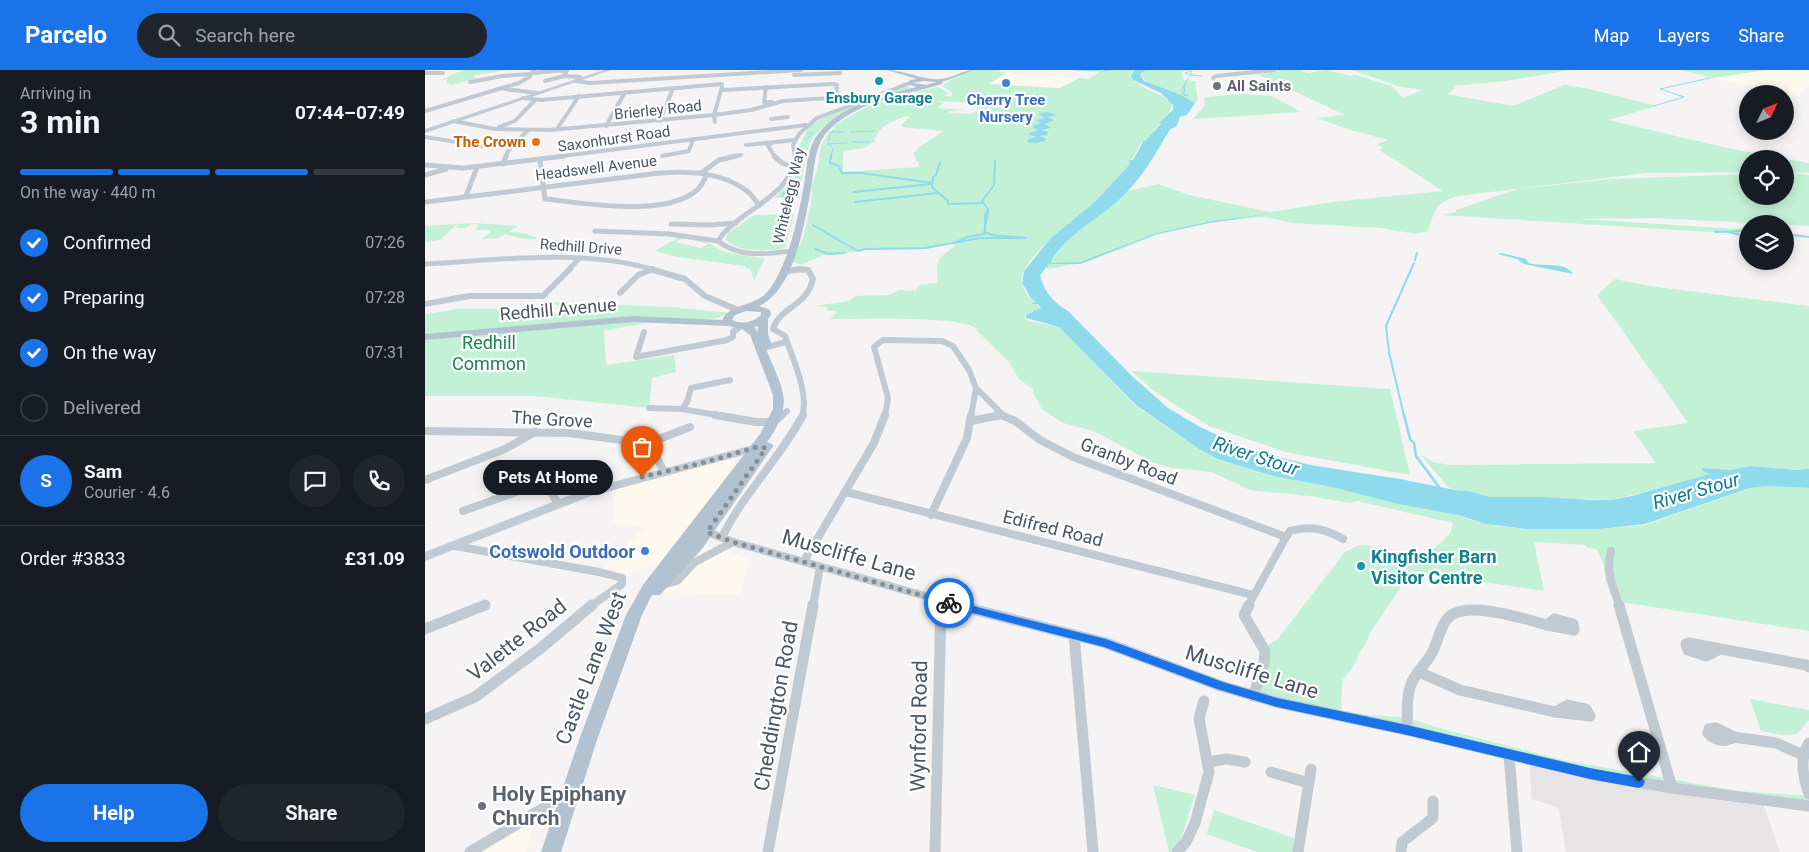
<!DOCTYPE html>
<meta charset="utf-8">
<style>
:root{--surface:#171b24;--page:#20242c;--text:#f1f3f6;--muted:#9ea1a6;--line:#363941;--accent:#1a73e8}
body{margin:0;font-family:Roboto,sans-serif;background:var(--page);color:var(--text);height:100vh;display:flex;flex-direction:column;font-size:19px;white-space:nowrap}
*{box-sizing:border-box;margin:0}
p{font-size:16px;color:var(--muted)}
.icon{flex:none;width:28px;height:28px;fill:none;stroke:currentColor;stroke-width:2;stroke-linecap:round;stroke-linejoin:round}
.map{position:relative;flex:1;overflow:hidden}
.panel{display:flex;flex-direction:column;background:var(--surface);width:425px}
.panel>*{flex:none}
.needle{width:32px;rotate:47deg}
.controls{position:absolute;left:1314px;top:15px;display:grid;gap:10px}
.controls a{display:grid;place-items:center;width:55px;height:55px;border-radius:50%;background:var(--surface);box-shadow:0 2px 12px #0003;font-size:25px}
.pin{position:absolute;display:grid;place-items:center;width:42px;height:42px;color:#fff;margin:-51px -21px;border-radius:50% 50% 50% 0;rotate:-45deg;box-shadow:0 0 5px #0007}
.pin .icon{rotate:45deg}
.courier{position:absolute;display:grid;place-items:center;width:50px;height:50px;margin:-25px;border:4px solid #1a73e8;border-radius:50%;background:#fff;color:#222;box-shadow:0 1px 6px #0007}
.bubble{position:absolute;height:35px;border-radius:18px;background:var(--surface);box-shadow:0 2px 12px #0003;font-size:16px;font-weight:700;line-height:35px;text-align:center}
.head em{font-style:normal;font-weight:700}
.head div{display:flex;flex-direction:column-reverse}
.head{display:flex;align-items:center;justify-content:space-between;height:85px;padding:0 20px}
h1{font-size:32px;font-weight:700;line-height:38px}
.bar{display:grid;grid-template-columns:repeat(4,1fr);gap:8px 5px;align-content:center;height:60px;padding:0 20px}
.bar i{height:6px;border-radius:4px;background:var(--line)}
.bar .selected{background:var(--accent)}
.bar p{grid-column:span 4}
.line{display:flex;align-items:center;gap:12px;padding:0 20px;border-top:1px solid var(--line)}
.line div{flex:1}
.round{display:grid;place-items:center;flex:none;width:52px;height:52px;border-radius:26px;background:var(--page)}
ol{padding:0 20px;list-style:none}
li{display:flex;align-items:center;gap:15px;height:55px}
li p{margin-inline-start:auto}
li .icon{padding:5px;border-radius:50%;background:var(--accent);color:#fff;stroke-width:4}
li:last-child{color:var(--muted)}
li i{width:28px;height:28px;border:2px solid var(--line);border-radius:50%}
.cta{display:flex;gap:10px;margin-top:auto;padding:10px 20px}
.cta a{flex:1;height:58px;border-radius:30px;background:var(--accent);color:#fff;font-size:20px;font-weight:700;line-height:58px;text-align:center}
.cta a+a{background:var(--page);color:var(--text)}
header{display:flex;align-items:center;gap:30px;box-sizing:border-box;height:70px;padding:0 25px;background:var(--accent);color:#fff}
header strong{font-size:24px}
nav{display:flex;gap:28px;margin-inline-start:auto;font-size:18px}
.search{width:350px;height:45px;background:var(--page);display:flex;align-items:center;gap:12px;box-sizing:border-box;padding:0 18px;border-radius:28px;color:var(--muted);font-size:19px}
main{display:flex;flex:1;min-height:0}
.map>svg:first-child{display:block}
</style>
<header>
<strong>Parcelo</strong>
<div class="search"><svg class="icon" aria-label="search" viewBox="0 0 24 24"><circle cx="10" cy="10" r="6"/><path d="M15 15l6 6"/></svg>Search here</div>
<nav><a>Map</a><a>Layers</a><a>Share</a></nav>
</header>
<main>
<section class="panel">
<div class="head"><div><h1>3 min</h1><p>Arriving in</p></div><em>07:44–07:49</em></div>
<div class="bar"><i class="selected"></i><i class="selected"></i><i class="selected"></i><i></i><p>On the way · 440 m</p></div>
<ol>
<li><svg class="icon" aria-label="check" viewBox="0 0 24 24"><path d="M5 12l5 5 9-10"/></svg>Confirmed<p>07:26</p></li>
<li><svg class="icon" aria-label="check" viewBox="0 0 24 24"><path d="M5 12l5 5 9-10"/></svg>Preparing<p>07:28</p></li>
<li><svg class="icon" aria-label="check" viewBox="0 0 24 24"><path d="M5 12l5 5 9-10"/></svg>On the way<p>07:31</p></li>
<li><i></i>Delivered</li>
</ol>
<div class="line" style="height:90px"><b class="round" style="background:var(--accent);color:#fff">S</b><div><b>Sam</b><p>Courier · 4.6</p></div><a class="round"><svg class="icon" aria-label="chat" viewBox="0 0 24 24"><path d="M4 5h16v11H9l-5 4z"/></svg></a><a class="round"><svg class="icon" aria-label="phone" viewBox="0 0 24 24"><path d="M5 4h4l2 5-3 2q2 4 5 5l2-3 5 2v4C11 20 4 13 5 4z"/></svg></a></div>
<div class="line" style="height:65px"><div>Order #3833</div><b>£31.09</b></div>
<div class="cta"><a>Help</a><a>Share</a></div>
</section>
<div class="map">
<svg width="1384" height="782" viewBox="0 0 1384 782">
<rect width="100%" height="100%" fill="#f5f3f3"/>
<g fill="#fdf9ef">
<path d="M1342,0L1376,2L1384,0V14L1373,26L1287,8Z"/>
<path d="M580,3L662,9L636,19L564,14Z"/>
<path d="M289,390H303L310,393L315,400L245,489L204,504L178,497L219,458L183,452L190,448L187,424L191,414Z"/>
<path d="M280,476L299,480L325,490L315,524L238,523Z"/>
<path d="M110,752L101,782H58Z"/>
</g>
<path fill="#e6e4e5" d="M1105,690L1337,731L1355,782H1141L1133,737L1106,729Z"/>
<g fill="#c3f1d5" fill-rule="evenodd">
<path d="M37,0H82L48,6L52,8L26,15L21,12L22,9L17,10Z"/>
<path d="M551,0H575L574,2L581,3L564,14L634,18L655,8L663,9L676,1L659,0H708L705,6C713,20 736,20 747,35C746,42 739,50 734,53L735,54L720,71H717L707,89L701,91L705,93L703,96C692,107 683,120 672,130C655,145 596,188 596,210C597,219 604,228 611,232L605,234H612L615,238L612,241L600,245V248L603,251L634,257L711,336L774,379L793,389L847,406L907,417L973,434L1033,445L1046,450L1071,456L1100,459H1176L1220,455L1326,418L1341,416L1384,418V561L1189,531L1181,511L1178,493L1171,479L1163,478L1160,475L1109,472L1119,521L987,501L950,555L926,600L918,609L916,631L917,642L982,648L1025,661L1138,690L1313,721L1384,726V736L1247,718L828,626L839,577L852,570L920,482L934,475H940C967,481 994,493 1017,472C1024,465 1026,463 1028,453L932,431L925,433L885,426L825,420L787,402L747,398L727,392L669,361L638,353L617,339L608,323V319L594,309L583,291L551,260L552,259C539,245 429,249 405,249L412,242L402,240L403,237L389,236L424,231L430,226L465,225L474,220L491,221L493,215L513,213C511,192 511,189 530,176V173L501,179L441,180L416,184L398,185L376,195L366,191L377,172L386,134L387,115L393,97L396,75L404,62L411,58L408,57C422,46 456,29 473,26C475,26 482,28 485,28L486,27L481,25H495L488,22L513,17L523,23L519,25L526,27L527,23L517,16L529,8ZM512,31L552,33L548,37L555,38L551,39L553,41L545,44L525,43L523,41L539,40L513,38L518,33ZM481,46L485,47L477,54V57L519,61L494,77L489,83L491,91L494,92V97L418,102V81L439,78L450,71L449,70C457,53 467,52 481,46Z"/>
<path d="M721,0H764L756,2L759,10L770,11L773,30L770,33C754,20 726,21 715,4Z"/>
<path d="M855,0H875L883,3L902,0L925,6L931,5L967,16L978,28L998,20L972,16L927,0H1145L1080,11L1027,16L1031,18L1022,24L1088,36L1139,15L1165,19L1232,36L1183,50L1302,78L1384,93V103L1360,102V89H1322V102L1221,103L1033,126C1010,133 1010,140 1003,161L991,164L956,158L868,153L841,147L824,148L784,153L731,165L662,192L623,199L621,197L644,168L689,134L703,121L733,114L764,125L845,142L908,132L1018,121L954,80L959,77L951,75L963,70L925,60L892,48L920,45L832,4Z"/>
<path d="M1257,0H1341L1287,8Z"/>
<path d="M481,16L487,18C457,30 400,43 385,73C379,87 377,111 374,127L349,128L365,113L375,99L374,76L385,55L416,39L464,24L470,17Z"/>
<path d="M818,24L847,26L876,42L768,49L780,35L779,27Z"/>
<path d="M1360,103L1384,105V156L1230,148L1154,149L1314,159L1322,157V161L1284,162L1017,145L1031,142V140L1093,119L1187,109L1322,104V126H1360Z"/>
<path d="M369,144L360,178L358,179C341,180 312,184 300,169L303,163L329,145Z"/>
<path d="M48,153L93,156L84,162L98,163L113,168C103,172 90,166 79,164L73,168L56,169L66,162L64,160H50L54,155L46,154L41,158H30L33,154Z"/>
<path d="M32,154L15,170L0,172V156Z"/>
<path d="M254,167L268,169H256L250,172L276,178L283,174L269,170H271L284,173L299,182L340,189L329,211L326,200L319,196L253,187L230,181Z"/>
<path d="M1190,209L1224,216L1384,236V399L1370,400L1325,396L1305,400L1278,398L1277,401L1286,404L1245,416L1186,430L1065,427L1044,421L1030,420L1023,417L995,384L1008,392L1024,395L1231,393L1208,361L1263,353L1172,225Z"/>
<path d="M128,232L245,237L306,243L285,250L241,249L179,261L181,295L249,285L251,302L227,308L224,338L111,326H0V244L33,239H101L108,246L140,242Z"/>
<path d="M706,301L965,319L985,405L860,382L784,356L729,321Z"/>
<path d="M1325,629L1384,640V650L1372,664L1357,665L1336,661Z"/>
<path d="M728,715L770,725L756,769L746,782H744Z"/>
<path d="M789,740L872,769L871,782H832L782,764Z"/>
</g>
<g fill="#90daee">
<path d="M709,0H721L715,4L719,11L756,25L770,33L762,45L755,47L751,57L745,59C730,85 715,113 689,134C667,153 640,166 625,193L655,192L732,163L787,151L845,144L784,153L732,164L655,194H624L615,205C619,222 629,233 643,241L707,306L743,338L775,357L822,379L885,395L975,409L1030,420L1044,421L1065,427H1117L1166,430H1186L1207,426L1285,404L1277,401V398L1305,400L1325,396L1370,400L1384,399V418L1341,416L1325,418L1220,454L1175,459H1100L1061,454L1033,445L973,434L907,417L848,406L793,389L774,379L711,335L634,257L601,248V245L616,238L613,234H606L611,232L606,228L597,213L599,201L626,168L672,130L704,95L705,92L701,91L708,90L718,72L716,71H720L736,54L734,53L748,40V35L736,23L708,10L706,6Z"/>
<path d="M622,42L631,45L622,47L629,50L620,54L626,58L616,60L623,62L622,65L614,66L620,68V71L611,73L602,72L603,69L611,67L605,65L604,63L614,60L608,58L609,55L616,54L611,50L620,48L613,44Z"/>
<path d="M1076,183L1101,189L1103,193C1116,197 1141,191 1148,204L1099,194L1092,189L1073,184Z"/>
</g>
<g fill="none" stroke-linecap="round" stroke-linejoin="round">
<g stroke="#90daee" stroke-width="1">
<path d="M651,0L676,1"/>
<path d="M678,1L685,0"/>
<path d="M764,5L760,3L765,1"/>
<path d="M766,5L777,6"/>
<path d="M759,16L757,22L759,25"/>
<path d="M763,26L759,25L760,13L766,5V0"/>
<path d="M1229,36L1259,27L1235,19L1285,8"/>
<path d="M408,62H419"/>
<path d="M426,62L449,61"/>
<path d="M381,70L388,63H383"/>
<path d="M428,72H444"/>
<path d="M403,74L405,64L409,60"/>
<path d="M406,87L408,78L403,74L422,73"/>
</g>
<g stroke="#90daee" stroke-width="2">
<path d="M406,86L405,93L414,96L417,103H436L508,113"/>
<path d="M515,92L511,105L508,107L507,117L523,131V134L558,133"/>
<path d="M429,122L507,114"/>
<path d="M359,123L358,127H372"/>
<path d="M430,132L513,123"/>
<path d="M388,155L407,166"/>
<path d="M1290,162L1322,161"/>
<path d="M1302,162L1322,166"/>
<path d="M1360,164L1384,167"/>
<path d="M408,167L433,181L440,179L500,178L556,168H601L567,165L560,162V146L563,139L557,131L569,115L570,91"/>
<path d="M529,173L542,167L559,164L563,141"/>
<path d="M390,179L404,184L419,183"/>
<path d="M990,190L992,183"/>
<path d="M979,346L964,282L961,256L989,193"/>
</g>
<path stroke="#90daee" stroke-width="2.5" d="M979,345L985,369L989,373L991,386L1014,417"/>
<g stroke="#c1cad2" stroke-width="4">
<path d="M0,3H18"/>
<path d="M107,3L142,0L139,6L155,7"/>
<path d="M369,5L415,3"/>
<path d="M788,8L791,6L849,0"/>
<path d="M120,11L139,6"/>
<path d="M151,11L165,13L376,0"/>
<path d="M45,12L77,6L106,4"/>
<path d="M341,17L339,32H347"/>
<path d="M80,19L112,23"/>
<path d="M297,20L409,14L412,15L411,28"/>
<path d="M98,28L116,30L297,14"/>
<path d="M0,41L94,13L104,7L109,0"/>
<path d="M346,49L363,47"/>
<path d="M28,51L70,59L125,60L289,45L326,40L358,31L421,27L440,30"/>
<path d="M235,51L248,18"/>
<path d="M290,52L289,45L297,17"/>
<path d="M181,56L200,22"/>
<path d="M74,57L90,51L110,30"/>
<path d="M132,59L154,26"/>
<path d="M0,67L57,76H88"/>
<path d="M347,73L343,76L350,87"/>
<path d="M135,74L171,70"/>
<path d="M321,75L370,70"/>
<path d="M237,86L264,81L268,69"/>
<path d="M81,87L83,81L103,60"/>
<path d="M130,87L381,55"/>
<path d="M306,87L316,85"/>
<path d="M370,87L368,75L374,64L392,48L485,13"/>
</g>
<g stroke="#c1cad2" stroke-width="5">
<path d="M349,86L357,93L369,97"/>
<path d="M115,90L120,129C159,133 240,148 272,120C277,116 279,110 282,104"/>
<path d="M78,94L81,86"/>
<path d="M0,95L38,98L140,86"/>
<path d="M276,103L294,90L311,86"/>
<path d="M0,105L21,99"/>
<path d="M41,126L52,97"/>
<path d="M0,132L235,103C265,101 297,102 322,121C327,125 330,131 335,135"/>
<path d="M246,154L285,155L311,153"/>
<path d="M170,161L244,164L293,171"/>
<path d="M367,181C341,184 314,188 293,171C312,140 368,127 370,86"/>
<path d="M0,194C76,190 156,178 230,200"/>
<path d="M143,200L155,188"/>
<path d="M226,200L228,199"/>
<path d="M370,200H382"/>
</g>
<g stroke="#c1cad2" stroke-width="6">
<path d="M225,199L260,209L280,226L313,240"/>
<path d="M360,202L374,199L383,200L388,209C381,238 355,236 348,259L360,266C367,287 385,325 377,346"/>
<path d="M195,223L213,205L228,199"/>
<path d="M0,234L44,226H118L145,199"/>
<path d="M219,262L211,287L302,270L308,267V262L316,256"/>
<path d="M342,277L361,272"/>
<path d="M551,318L579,346"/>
<path d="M224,338L257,339"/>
<path d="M297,346L257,339L262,332L266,318L305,310"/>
<path d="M356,346L362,341"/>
<path d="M460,346L463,328L449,277L458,270L517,271L528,276L544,300L551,318L546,346"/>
<path d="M571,346L576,345"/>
</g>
<g stroke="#c1cad2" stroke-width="8">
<path d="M290,345L331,352H348L357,345"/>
<path d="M576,345L590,351L615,370L648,387L861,467L823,536"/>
<path d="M546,351L576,345"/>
<path d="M0,361L144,363L204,371L216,376L232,388L239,402"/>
<path d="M216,376L265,357"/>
<path d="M0,410L80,379L110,362"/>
<path d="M421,422L828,525"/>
<path d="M38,441L114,414L122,416L133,433"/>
<path d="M506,445L542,368L546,345"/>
<path d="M280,461L308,472L536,536"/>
<path d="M297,467C319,423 355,388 378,345"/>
<path d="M861,467L865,461C885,455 900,459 918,469"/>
<path d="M30,476L174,502L197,508V514L166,536"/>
<path d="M1186,481C1181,501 1187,517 1195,536"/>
<path d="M379,491L449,373L460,345"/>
<path d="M237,515L252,511L270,492L308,472"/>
<path d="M58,536L60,535"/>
<path d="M388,536L395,497"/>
<path d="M516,536V531"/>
</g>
<g stroke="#c1cad2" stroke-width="11">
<path d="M531,535L681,573L796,616L851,632L982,660L1165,704L1247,718L1384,736"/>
<path d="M824,535L819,545L840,581L839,594L828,626"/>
<path d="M1194,535L1247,718"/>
<path d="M1130,549L1148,554L1149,560L1122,555Z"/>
<path d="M0,559L60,535"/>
<path d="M649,565L668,782"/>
<path d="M1295,579L1281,586L1263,580L1261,574L1264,573L1381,595L1384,597"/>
<path d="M994,602L1035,620L1130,642"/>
<path d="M1143,635L1161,639L1165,646L1130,642Z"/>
<path d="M0,649L50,627L116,578L167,535"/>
<path d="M1291,658L1309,667C1299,673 1291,671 1283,663L1284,659Z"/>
<path d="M982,660C983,642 980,624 989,608C994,599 1002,592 1007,583C1013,572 1014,558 1023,548C1040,529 1100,549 1122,555"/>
<path d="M1309,667L1351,673L1378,685"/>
<path d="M1384,673C1374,689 1378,707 1384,724"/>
<path d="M1084,685L1092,782"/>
<path d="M782,692L802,689L820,692"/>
<path d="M846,702L884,713"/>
<path d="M45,782L142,724"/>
<path d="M343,782L388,535"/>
<path d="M510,782L516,535"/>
<path d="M752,782L761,772L770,753L784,702L774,648L779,631"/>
<path d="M873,782L886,699"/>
<path d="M976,782L977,772L1008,748V731"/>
</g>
<g fill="#c1cbd6" fill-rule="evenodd">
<path d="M179,0H186L0,63V59Z"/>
<path d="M332,374L341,375L343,377L341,379L166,426L0,491V482L158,420Z"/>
</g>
<path fill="#b3c2d1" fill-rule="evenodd" d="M462,0C480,0 498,11 516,9C528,8 537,0 550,0L517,12V14C480,25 437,30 407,57C390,72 390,92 387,113C380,149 371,219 334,236L345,240L346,245L343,249V264L347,276L341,279C357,319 371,332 342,372L349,375L277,479L235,525H227L217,545L172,670L136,782H116L154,670L201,545L218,515L335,364L348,339V325L325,265L317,259L303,256L208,252L0,270V264L208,246L297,250C306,234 321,237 335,228C343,223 348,215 352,207C367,179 373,146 379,115C382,98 382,78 393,64C416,35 458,25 492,17L482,14L485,10L492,9ZM499,11L510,12H511L501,15L488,13ZM321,241L336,242V245C328,252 318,255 307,250L310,245ZM333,256V262L329,257Z"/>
</g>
<path fill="#1a73e8" d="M524,530L681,569L798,612L852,628L982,655L1165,698L1214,707L1218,709L1220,712L1218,716L1214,718L1165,709L982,665L852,637L792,619L679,577L521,536V531Z"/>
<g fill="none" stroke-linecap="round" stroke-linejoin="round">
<path stroke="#868d94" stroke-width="5" stroke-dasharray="0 9" d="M217,407L281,392L332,377L341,378L282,462L308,472L524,533"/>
</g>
<g fill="#0f9aa8" stroke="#fff" stroke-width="2">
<circle cx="454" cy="11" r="5"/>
<circle cx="936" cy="496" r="5"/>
</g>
<g fill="#3f7fe0" stroke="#fff" stroke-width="2">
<circle cx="581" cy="13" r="5"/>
<circle cx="220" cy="481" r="5"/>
</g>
<g fill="#6b7280" stroke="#fff" stroke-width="2">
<circle cx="792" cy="16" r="5"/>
<circle cx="57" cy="736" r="5"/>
</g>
<circle fill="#e8710a" stroke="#fff" stroke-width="2" cx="111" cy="72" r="5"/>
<g text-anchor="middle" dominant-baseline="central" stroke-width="4.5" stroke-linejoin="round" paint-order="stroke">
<g font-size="15" font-weight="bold" fill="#5b616d" stroke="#fff" text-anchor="start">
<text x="802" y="16">All Saints</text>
</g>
<g font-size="15" font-weight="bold" fill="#0d838f" stroke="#fff">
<text x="454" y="28">Ensbury Garage</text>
</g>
<g font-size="15" font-weight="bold" fill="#366cbe" stroke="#fff">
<text x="581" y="30">Cherry Tree<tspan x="581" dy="17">Nursery</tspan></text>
</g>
<g font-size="15" fill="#4a5661" stroke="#fff">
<text transform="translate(233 40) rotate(-6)">Brierley Road</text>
<text transform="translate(189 69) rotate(-8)">Saxonhurst Road</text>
<text transform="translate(171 98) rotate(-7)">Headswell Avenue</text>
<text transform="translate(364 126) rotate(-77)">Whitelegg Way</text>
<text transform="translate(156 177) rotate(4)">Redhill Drive</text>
</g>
<g font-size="15" font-weight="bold" fill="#c56008" stroke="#fff" text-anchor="end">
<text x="101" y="72">The Crown</text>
</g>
<g font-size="18" fill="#4a5661" stroke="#fff">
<text transform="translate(133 239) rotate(-5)">Redhill Avenue</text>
<text transform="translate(127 349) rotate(3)">The Grove</text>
<text transform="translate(704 391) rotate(21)">Granby Road</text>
<text transform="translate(628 458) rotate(14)">Edifred Road</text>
</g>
<g font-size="18" fill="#17864f" stroke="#fff">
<text x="64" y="272">Redhill<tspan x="64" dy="21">Common</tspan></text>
</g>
<g font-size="18" font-weight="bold" fill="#366cbe" stroke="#fff" text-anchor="end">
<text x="210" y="481">Cotswold Outdoor</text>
</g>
<g font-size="18" font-weight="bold" fill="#0d838f" stroke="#fff" text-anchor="start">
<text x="946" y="486">Kingfisher Barn<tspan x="946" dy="21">Visitor Centre</tspan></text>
</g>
<g font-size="19" font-style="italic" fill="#0c7c9b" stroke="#fff">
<text transform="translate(831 386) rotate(18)">River Stour</text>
<text transform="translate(1271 421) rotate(-16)">River Stour</text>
</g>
<g font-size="21" fill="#4a5661" stroke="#fff">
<text transform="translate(424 485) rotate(16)">Muscliffe Lane</text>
<text transform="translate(92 570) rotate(-38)">Valette Road</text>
<text transform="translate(166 598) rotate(-69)">Castle Lane West</text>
<text transform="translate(827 602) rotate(17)">Muscliffe Lane</text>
<text transform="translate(351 636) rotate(-80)">Cheddington Road</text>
<text transform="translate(494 656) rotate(-89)">Wynford Road</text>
</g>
<g font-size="21" font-weight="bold" fill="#5b616d" stroke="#fff" text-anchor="start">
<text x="67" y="724">Holy Epiphany<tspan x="67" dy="24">Church</tspan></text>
</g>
</g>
</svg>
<div class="controls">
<a><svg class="needle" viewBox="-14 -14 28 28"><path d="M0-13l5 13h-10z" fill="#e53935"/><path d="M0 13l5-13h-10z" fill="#9ea1a6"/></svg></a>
<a><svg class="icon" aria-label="locate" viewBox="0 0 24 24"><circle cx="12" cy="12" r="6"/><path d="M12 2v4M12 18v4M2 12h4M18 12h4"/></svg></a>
<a><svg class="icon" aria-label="layers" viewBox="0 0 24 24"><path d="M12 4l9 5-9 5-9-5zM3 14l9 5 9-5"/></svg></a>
</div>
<div class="pin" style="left:217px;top:407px;background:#ea580c"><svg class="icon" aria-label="bag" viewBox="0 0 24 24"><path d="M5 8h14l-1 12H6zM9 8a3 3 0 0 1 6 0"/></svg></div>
<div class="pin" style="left:1214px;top:712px;background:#1f2937"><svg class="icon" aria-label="home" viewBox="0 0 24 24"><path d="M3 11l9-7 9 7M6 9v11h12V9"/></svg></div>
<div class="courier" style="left:524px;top:533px"><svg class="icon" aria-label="bike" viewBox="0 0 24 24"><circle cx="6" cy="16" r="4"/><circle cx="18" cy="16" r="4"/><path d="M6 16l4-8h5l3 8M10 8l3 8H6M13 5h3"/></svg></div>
<div class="bubble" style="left:58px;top:390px;width:130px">Pets At Home</div>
</div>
</main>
